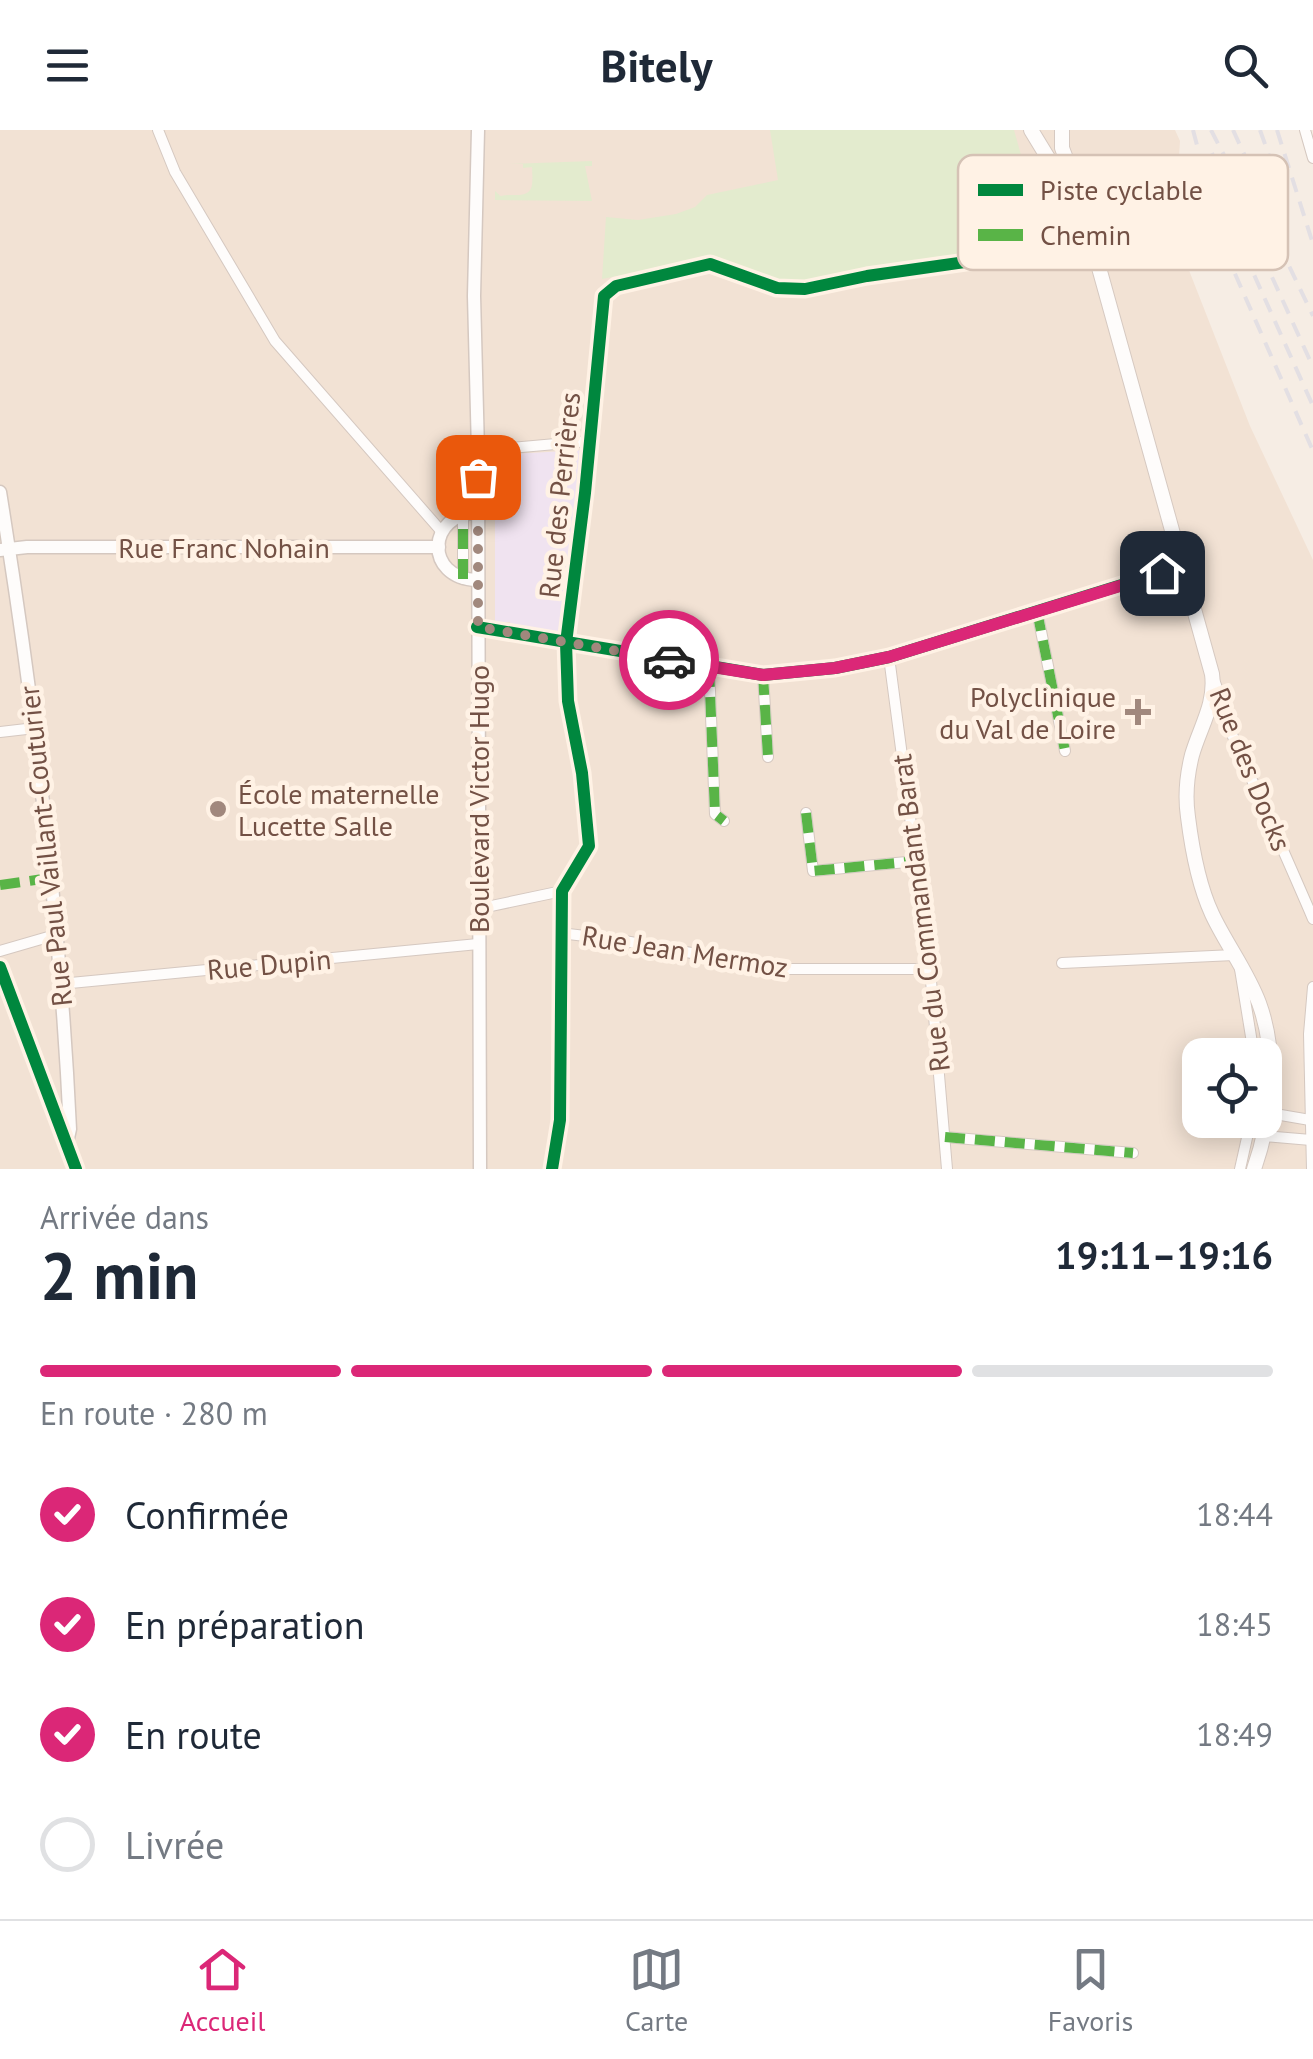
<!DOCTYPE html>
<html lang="fr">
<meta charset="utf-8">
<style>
:root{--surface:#fff;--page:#f2f2f3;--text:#1f2937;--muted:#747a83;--line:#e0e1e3;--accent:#db2777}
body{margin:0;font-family:"PT Sans",sans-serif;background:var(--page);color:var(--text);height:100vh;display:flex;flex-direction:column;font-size:38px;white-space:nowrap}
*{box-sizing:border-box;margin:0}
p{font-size:32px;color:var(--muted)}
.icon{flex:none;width:55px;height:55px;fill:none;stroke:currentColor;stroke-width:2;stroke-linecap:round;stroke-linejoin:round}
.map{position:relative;height:1039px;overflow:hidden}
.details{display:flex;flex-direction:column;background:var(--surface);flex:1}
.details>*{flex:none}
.buttons{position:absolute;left:1182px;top:908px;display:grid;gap:20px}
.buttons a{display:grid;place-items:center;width:100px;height:100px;border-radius:20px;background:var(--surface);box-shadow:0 5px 25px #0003;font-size:50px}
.pin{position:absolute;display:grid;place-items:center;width:85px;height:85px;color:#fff;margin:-42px;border-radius:20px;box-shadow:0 5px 15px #0006}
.courier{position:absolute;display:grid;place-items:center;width:100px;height:100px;margin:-50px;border:8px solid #db2777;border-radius:50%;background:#fff;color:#222;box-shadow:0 2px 12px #0007}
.summary em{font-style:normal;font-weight:700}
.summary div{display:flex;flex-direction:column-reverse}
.summary{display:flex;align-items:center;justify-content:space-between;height:170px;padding:0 40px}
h1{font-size:65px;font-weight:700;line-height:75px}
.bar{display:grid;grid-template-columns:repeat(4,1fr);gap:15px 10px;align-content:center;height:120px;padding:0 40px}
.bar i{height:12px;border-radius:8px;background:var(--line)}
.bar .selected{background:var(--accent)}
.bar p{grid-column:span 4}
ol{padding:0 40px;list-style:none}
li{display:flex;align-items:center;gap:30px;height:110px}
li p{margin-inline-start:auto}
li .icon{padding:10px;border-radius:50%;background:var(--accent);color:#fff;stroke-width:4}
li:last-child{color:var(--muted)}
li i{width:55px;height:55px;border:5px solid var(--line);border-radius:50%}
header{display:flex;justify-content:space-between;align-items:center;height:130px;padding:0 40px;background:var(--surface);font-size:45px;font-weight:700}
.dock{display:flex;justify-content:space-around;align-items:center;height:140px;border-top:2px solid var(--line);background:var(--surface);font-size:28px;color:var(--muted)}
.dock a{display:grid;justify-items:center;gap:5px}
.dock .selected{color:var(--accent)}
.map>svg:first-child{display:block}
</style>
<header><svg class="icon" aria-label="menu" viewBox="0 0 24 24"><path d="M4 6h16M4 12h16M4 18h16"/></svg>Bitely<svg class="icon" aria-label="search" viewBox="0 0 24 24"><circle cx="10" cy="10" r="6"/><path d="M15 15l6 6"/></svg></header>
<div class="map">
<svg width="1313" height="1039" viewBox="0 0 1313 1039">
<rect width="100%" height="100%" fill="#f6ede4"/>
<path fill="#f2e2d4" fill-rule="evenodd" d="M0,0H1175L1180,11L1174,102L1250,296L1313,430V1039H0ZM1200,925H1265V990H1200Z"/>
<path fill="#f0e3f0" d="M583,320L562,499L556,503L511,495L510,492L495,493V325Z"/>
<g fill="#e3ebce">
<path d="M770,0H1014C1024,34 1030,72 1065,89L1057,103L1041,116L803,156L778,154L710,128L602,149L606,87L638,90L676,84L695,77L707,65L778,50Z"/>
<path d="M592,31V36H585L592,71L495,70V61C504,69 497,65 510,65C534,66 533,59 532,37L523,38V34H509Z"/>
</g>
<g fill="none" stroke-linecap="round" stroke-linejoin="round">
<g stroke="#d5c8c0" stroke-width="12">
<g id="minor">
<path d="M158,0L175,42L275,211L442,402"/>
<path d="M1305,0L1313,28"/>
<path d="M478,321L589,311"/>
<path d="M463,449V384"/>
<path d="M1037,481L1065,621"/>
<path d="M889,527L930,839L947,1039"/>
<path d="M709,537L715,684L724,691"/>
<path d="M763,545L768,627"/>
<path d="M1214,550C1222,569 1225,590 1234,609C1260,669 1287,728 1313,789"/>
<path d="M0,602L35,598"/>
<path d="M806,683L813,741L917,731"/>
<path d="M477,779L562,761"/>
<path d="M560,803L619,810L781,839H930"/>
<path d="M0,821L55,805"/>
<path d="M1062,833L1234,825"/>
<path d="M1240,839L1254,925"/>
<path d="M60,854L478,814"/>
<path d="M1269,983L1310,990"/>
<path d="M1265,1006L1311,1010"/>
<path d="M945,1007L1133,1023"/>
<path d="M552,1039L560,990L562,761L589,716L582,643L568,571L566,513L585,363L604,166L616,156L710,134L777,158L805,159L867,146L1036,122L1090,105"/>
<path d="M1240,1039L1251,990"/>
<path d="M1312,1039L1309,904L1313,857"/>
</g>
</g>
<g stroke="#d5c8c0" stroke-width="15">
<g id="tertiary">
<path d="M478,0L474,166L478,321L480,1039"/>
<path d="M0,362C34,573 60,785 70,999L68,1008L65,1010"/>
<path d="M477,383C428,383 423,448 477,450"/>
<path d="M0,420L27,417H439"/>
<path d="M477,497L763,545L835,538L889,527L1183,436"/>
<path d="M0,837L76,1039"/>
</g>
</g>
<g stroke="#d6c9c1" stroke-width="16">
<g id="secondary">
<path d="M1031,0L1073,69"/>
<path d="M1062,0V18L1072,44L1086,91L1212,544C1216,574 1200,597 1192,625C1187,645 1185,667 1188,687C1192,719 1198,754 1212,784C1226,814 1247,841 1259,873C1278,925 1272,988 1254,1039"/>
</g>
</g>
<use href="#minor" stroke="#fefcfb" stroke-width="10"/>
<use href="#tertiary" stroke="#fefcfb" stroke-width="12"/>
<use href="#secondary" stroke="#fefcfb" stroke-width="14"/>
<g stroke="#e3dfe3" stroke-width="4" stroke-dasharray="15 10" stroke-linecap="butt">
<path d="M1193,0L1222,110L1232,137L1313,321"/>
<path d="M1211,0L1257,89"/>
<path d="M1233,0L1269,78"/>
<path d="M1260,0L1281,59"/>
<path d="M1277,0L1313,114"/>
<path d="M1212,23L1237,88"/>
<path d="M1257,69L1313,186"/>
<path d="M1226,76L1251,138L1313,276"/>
<path d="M1241,79L1313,237"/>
</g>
<g stroke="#59b447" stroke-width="10" stroke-dasharray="20 10" stroke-linecap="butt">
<path d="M463,449V384"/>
<path d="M1037,481L1065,621"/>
<path d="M709,537L715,684L724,691"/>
<path d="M763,545L768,627"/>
<path d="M806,683L813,741L917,731"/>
<path d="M0,755L50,748"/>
<path d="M945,1007L1133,1023"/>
</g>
<g stroke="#fff2e5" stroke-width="19">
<g id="cycleway">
<path d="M477,497L763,545L835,538L889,527L1183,436"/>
<path d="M0,837L76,1039"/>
<path d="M552,1039L560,990L562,761L589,716L582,643L568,571L566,513L585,363L604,166L616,156L710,134L777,158L805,159L867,146L1036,122L1090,105"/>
</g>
</g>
<use href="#cycleway" stroke="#00873e" stroke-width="12"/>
</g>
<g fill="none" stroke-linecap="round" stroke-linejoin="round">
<path stroke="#a1887d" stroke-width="10" stroke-dasharray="0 18" d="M478,347V497L669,530"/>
<path stroke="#db2777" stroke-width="12" d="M669,530L763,545L835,538L889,527L1162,443"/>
</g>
<g fill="#a1887d" stroke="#fff2e5" stroke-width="4">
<path d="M1133 567h10v10h10v10h-10v10h-10v-10h-10v-10h10z"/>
<circle cx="218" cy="679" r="10"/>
</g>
<g text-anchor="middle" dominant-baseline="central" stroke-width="9" stroke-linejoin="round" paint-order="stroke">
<g font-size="28" fill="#735145" stroke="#fff2e5">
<text transform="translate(559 365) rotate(-84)">Rue des Perrières</text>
<text x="224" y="417">Rue Franc Nohain</text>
<text transform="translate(1251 639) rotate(68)">Rue des Docks</text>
<text transform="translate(478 669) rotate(-90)">Boulevard Victor Hugo</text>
<text transform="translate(45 716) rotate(-96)">Rue Paul Vaillant-Couturier</text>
<text transform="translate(920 783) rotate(-97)">Rue du Commandant Barat</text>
<text transform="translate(685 821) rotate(9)">Rue Jean Mermoz</text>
<text transform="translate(269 834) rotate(-5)">Rue Dupin</text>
</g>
<g font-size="28" fill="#735145" stroke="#fff2e5" text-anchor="end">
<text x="1116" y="566">Polyclinique<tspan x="1116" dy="32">du Val de Loire</tspan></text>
<text x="238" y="663" text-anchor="start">École maternelle<tspan x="238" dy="32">Lucette Salle</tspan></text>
</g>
</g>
<rect x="958" y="25" width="330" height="115" rx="15" fill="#fff2e5" stroke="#d5c2b5" stroke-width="2.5"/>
<rect x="978" y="54" width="45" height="12" fill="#00873e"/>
<rect x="978" y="99" width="45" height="12" fill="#59b447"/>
<g font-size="28" fill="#735145">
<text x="1040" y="70">Piste cyclable</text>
<text x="1040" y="115">Chemin</text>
</g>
</svg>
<div class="buttons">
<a><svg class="icon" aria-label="locate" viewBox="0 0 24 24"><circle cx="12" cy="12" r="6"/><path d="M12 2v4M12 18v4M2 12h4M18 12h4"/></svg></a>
</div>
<div class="pin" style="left:478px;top:347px;background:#ea580c"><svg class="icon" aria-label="bag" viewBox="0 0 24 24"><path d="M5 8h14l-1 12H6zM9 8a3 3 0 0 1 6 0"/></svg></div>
<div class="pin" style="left:1162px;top:443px;background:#1f2937"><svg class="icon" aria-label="home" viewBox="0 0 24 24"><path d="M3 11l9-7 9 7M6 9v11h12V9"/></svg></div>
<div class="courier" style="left:669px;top:530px"><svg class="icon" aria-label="car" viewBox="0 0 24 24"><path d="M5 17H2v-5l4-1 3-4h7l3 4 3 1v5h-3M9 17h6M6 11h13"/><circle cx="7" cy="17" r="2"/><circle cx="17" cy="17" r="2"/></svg></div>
</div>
<section class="details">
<div class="summary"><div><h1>2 min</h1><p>Arrivée dans</p></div><em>19:11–19:16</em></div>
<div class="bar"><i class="selected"></i><i class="selected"></i><i class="selected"></i><i></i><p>En route · 280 m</p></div>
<ol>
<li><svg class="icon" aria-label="check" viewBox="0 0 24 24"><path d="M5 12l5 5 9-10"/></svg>Confirmée<p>18:44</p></li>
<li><svg class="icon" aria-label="check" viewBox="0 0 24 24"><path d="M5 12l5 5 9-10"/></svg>En préparation<p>18:45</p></li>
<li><svg class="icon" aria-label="check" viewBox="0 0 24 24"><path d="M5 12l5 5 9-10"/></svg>En route<p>18:49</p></li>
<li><i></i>Livrée</li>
</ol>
</section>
<nav class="dock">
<a class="selected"><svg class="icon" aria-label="home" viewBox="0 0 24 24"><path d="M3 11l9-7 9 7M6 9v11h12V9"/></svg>Accueil</a>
<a><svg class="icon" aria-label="map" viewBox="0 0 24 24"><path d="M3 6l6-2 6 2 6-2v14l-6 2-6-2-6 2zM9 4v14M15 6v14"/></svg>Carte</a>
<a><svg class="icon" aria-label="saved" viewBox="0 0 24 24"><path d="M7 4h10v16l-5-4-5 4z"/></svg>Favoris</a>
</nav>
